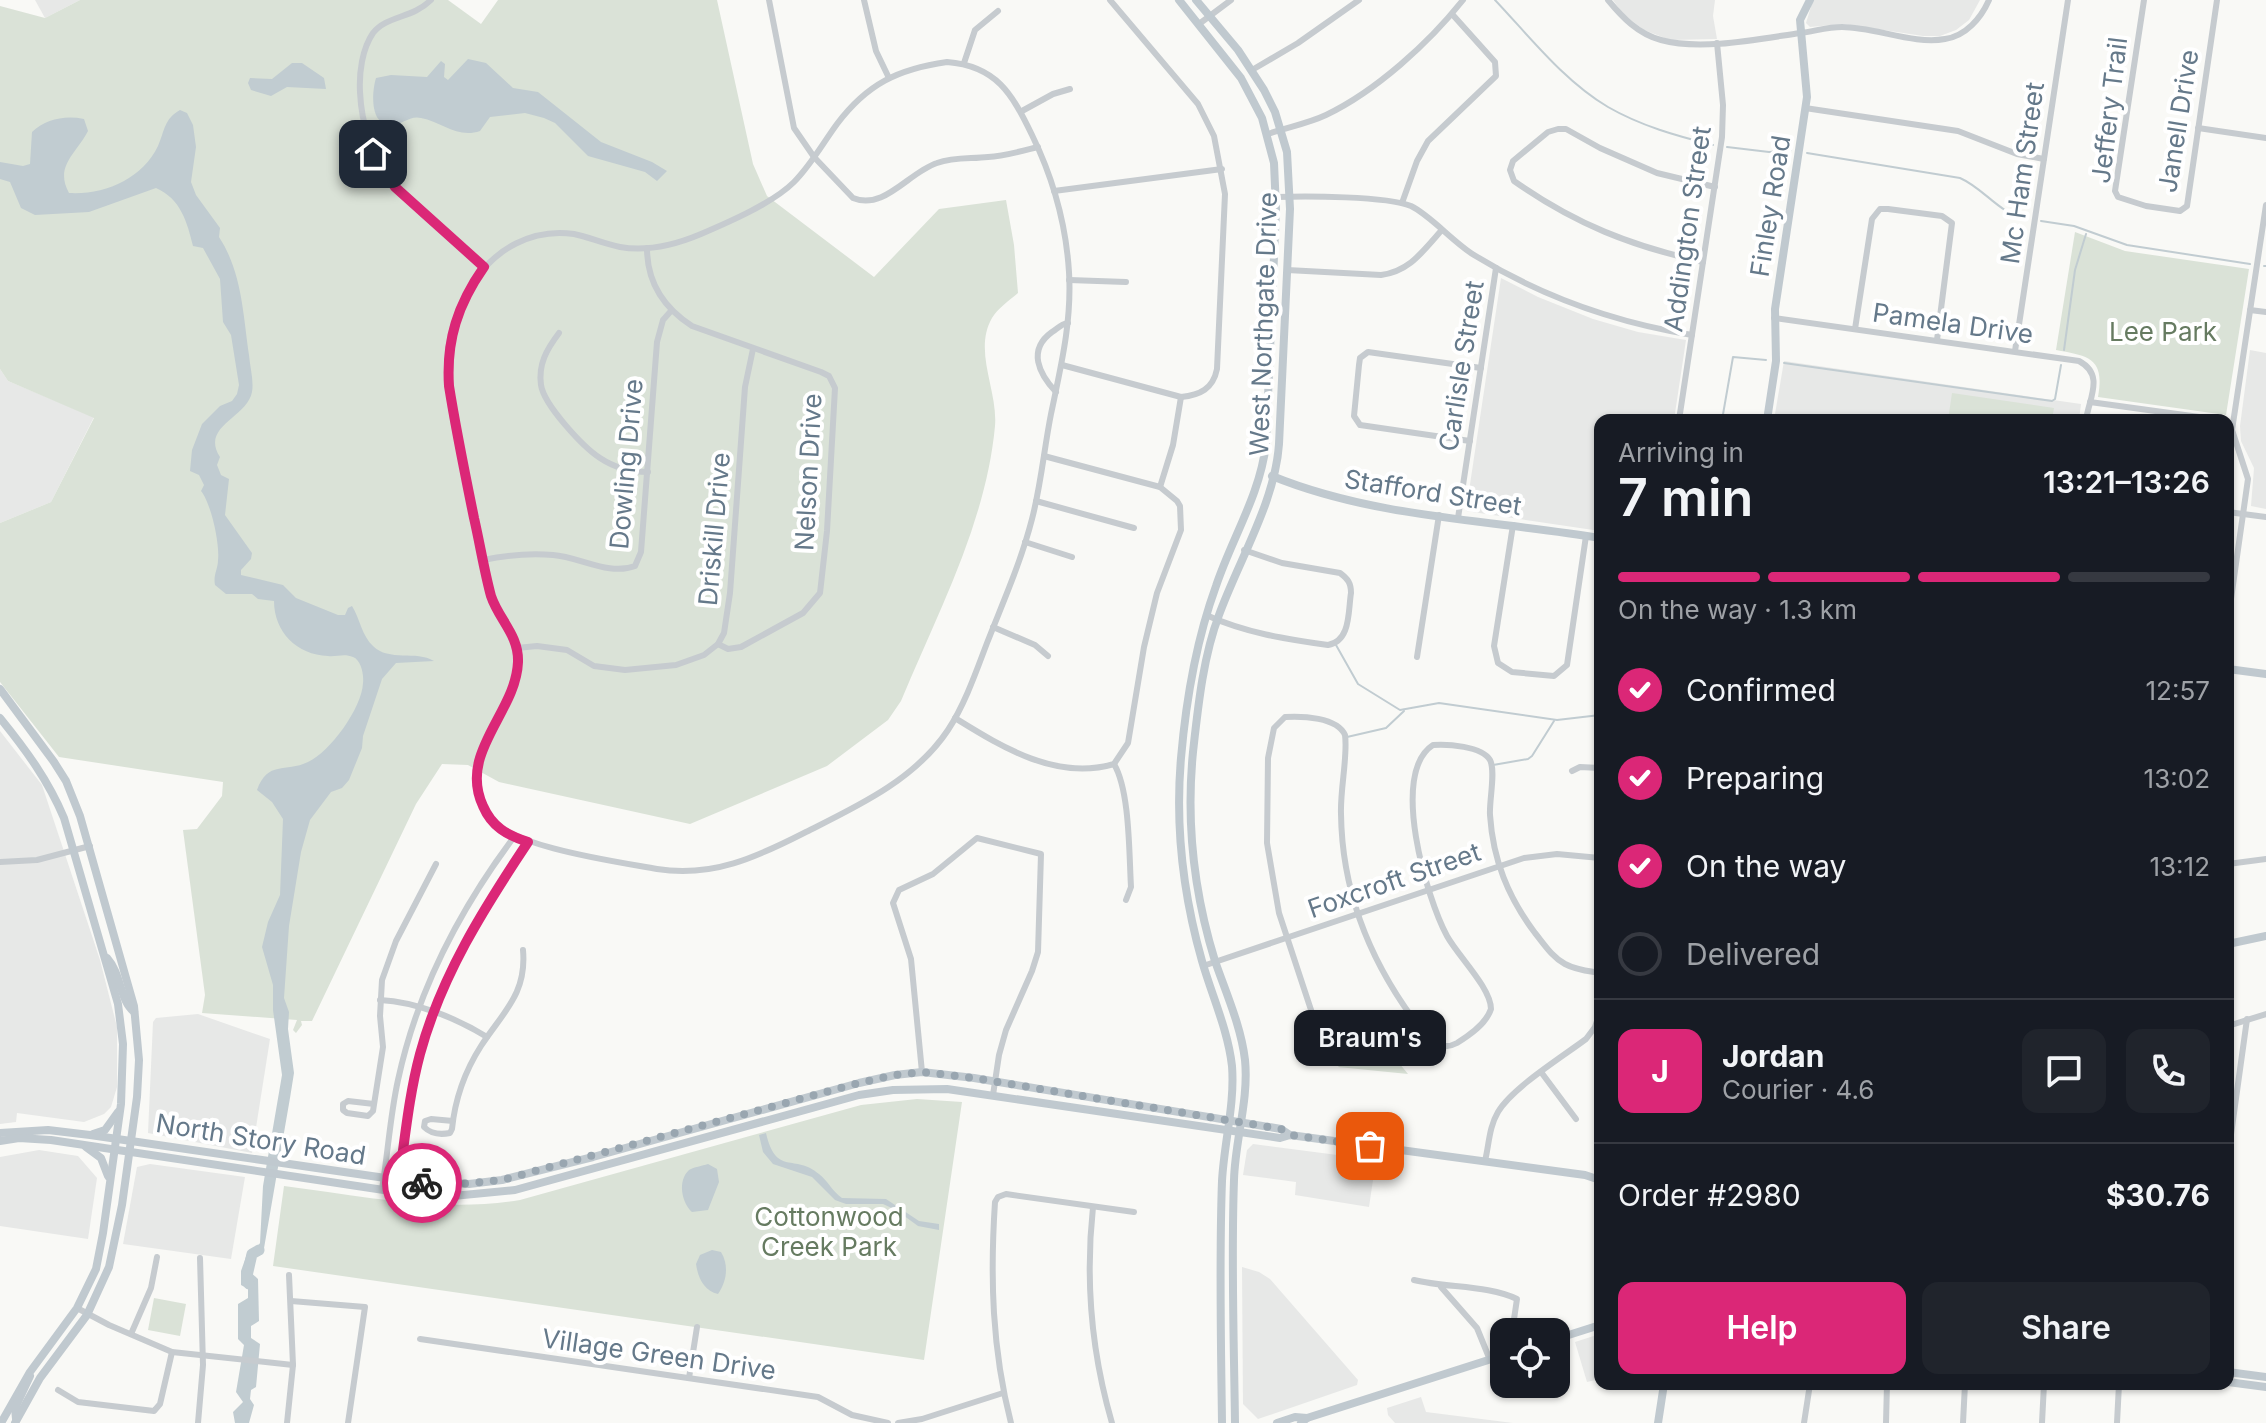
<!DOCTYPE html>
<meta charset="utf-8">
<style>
:root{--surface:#171b24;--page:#20242c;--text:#f1f3f6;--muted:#9ea1a6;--line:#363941;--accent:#db2777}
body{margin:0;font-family:Inter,sans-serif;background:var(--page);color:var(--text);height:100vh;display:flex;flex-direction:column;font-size:30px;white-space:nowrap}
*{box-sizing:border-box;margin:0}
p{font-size:26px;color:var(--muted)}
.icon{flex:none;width:44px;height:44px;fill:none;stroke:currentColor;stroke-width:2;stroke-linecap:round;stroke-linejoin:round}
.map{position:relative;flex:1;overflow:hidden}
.details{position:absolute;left:1594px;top:414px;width:640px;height:976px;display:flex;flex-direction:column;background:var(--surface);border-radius:16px;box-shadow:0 2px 6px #0004}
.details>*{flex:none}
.buttons{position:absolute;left:1490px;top:1318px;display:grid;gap:16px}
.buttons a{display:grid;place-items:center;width:80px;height:80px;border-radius:16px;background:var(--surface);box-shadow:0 2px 6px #0004;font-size:40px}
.pin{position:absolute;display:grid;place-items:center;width:68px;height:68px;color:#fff;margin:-34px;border-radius:16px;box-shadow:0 4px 12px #0006}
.courier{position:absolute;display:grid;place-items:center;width:80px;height:80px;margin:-40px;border:6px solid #db2777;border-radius:50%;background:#fff;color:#222;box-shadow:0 2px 10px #0007}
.bubble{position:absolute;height:56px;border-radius:16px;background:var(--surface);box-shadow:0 2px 6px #0004;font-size:26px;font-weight:600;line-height:56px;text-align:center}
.head em{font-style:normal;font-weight:600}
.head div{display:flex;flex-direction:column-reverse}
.head{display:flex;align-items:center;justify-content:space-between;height:136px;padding:0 24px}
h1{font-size:52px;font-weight:600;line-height:60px}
.bar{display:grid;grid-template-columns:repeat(4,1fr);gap:12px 8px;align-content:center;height:96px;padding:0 24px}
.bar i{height:10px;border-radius:6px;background:var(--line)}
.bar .selected{background:var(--accent)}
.bar p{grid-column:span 4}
.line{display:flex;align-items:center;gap:20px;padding:0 24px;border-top:2px solid var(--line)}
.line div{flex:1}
.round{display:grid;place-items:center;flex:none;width:84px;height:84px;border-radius:16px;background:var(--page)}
ol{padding:0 24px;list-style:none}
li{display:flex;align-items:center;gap:24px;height:88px}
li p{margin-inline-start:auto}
li .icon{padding:8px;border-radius:50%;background:var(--accent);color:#fff;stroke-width:4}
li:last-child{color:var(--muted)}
li i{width:44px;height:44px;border:4px solid var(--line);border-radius:50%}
.primary-button{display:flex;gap:16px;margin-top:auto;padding:16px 24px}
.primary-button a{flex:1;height:92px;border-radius:16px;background:var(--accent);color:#fff;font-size:32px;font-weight:600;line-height:92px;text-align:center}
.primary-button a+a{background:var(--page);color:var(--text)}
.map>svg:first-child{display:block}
</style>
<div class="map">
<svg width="2266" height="1423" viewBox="0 0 2266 1423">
<rect width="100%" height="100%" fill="#f9f9f6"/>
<g fill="#e7e8e7">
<path d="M35,0H80L45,18Z"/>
<path d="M1613,0H1715L1713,16L1717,39L1670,40L1644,30L1623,14Z"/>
<path d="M1813,0H1980L1969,20L1956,30L1940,36H1923L1844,24L1810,27L1806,23Z"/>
<path d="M1501,278L1538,297L1593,319L1638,332L1686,340L1674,420H1600V531L1466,511Z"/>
<path d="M2250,350L2266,353V509L2251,506L2254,468L2241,441L2240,426Z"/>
<path d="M1784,361L2081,404L2079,420H1774Z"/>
<path d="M0,369L8,381L94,417L51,502L0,523Z"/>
<path d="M0,731L42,785L100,960L117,1027V1087L111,1107L104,1114L84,1122L17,1113L16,1122L0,1124Z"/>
<path d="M198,1014L270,1039L252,1153L148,1133L153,1022L156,1018Z"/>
<path d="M1253,1144L1376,1160L1369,1207L1295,1195L1296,1182L1243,1175L1247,1150Z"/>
<path d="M39,1150L78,1156L97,1178L88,1239L0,1226V1157Z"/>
<path d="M150,1164L245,1177L231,1259L123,1244L137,1167Z"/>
<path d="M1242,1267L1259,1272L1270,1279L1358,1380L1357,1385L1258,1419L1243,1404Z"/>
<path d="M1600,1334V1379L1587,1382L1575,1342Z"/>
<path d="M1421,1397L1426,1412L1513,1423H1395L1388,1415L1387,1408Z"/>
</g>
<g fill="#dae2d7">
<path d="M80,0H448L481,24L498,0H717L753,164L767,196L874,277L939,209L1006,200L1014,245L1018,293C1010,300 997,309 992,318C973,351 998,390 995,426C986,523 938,612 901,701L888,720L827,766L690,824L499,782L468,765L442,764L416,804L312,1021H301L302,1025L296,1033L293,1030L297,1020L202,1013L205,995L183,830L197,829L222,796L223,782L59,757L0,682V523L51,502L94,418L8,381L0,369V6L45,18Z"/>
<path d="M2075,232L2125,251L2249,269L2226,415L2098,397C2105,358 2089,356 2056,350Z"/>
<path d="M1952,393L2054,408L2052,420H1948Z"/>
<path d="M1372,1030L1408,1074L1338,1067Z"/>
<path d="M917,1099L962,1102L924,1360L273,1266L284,1186C363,1196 441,1213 520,1200L861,1105Z"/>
<path d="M154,1298L186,1304L180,1336L148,1330Z"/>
</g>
<g fill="#c1ccd1">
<path d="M468,59L486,63L513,88L538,92L601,142L652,162L667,171L657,181L645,172L588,156L555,123L544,118L525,113L490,117L480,131C458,139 442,122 421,118C410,115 402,125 391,125C369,125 372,91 376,78L391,75L427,77L441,61L445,64L444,77L448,80Z"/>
<path d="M292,63H302L324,78L326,89L287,87L271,96L251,90L248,83L250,78L272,79Z"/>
<path d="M180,110L187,113L193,125L196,147L191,182L196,195L220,228L219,237C242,272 243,314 249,355C250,367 254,381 252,392C247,418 200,426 220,457L217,465L221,475L229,479L225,515L252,553L251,559L241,570V575L283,585L296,598L338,615H345L348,608L352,606C360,619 362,636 373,646C389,662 416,650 434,661L396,663L382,679L363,736L362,748L349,780L342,788L331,792L310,820L301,852L289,926L284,998L289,1012L288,1029L294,1073L290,1098L263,1254L246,1261L247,1269L258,1279L259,1321L251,1326V1338L260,1344L256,1387L251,1390L250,1399L254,1405L249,1423H235L233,1412L243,1402L236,1392L244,1345L238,1339V1304L248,1298V1289L241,1285V1271L248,1251L254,1252L260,1243L263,1186L282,1075L273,1010V985L262,947L268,922L280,895L283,819L272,802L257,790C268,760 285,773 308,762C330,752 362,708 363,683C364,674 361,660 353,657C344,653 337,657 328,656C297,655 274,632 274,601L258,599L252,594H226L215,585C213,575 218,569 218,560C220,544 211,503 201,491L204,485L199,475L190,471L192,450L202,424L220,406L232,401L237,394L239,385L231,335L223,322L220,279L203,248L193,246C187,222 181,199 156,188L89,212L35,215L21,208L10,182L0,179V162L23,166L30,164L32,132C46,119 65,115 84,119L88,131C77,153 54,166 69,193C105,195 142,179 158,146C165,130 164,119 180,110Z"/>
<path d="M766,1133C776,1177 795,1153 819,1174C828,1181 832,1191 842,1198L886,1199L919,1221L939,1224V1230L918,1226L896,1210L883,1204H846L835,1200L812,1177L773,1164L763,1152L759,1135Z"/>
<path d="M708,1164L717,1169L719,1182L708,1210L692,1212C682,1203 677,1181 689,1170C694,1167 702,1166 708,1164Z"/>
<path d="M712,1250L721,1252C729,1265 727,1281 718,1294C704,1291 698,1278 696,1264L700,1255Z"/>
</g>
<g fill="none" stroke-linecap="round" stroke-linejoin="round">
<g stroke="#c1ccd1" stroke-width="2">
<path d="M1495,0C1530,37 1564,81 1608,107C1641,126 1677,136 1713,145"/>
<path d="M1727,147L1769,152L1791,150"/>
<path d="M1807,153L1960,178C1985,189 1999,214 2027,219"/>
<path d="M2041,221L2074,226L2127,245L2250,264"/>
<path d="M2264,266H2266"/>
<path d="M2064,350L2075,270L2086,234"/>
<path d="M1784,363L2052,401L2055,399L2061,365"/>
<path d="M1722,420L1733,357L1766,360"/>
<path d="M1336,645L1358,684L1400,710L1439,703L1557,720L1600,715"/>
<path d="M1347,737L1386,728L1404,711"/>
<path d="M1493,765L1528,759L1532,756L1554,721"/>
</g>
<path stroke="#c1ccd1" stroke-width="11" d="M249,1284L247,1276L252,1254L259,1250"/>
<g stroke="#c6cbcf" stroke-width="6">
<path d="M431,0C412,19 387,15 373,33C362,49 359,73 360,92C364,180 424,214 484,267"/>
<path d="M769,0L794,128L814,157L853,198C884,211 909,172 937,163C954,157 971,159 988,157C1005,156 1022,151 1038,147"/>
<path d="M864,0L876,51L888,76"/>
<path d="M1608,0C1622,17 1638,34 1661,40C1701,51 1759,39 1800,33C1815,31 1828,27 1842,27C1875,27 1914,45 1945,39C1966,36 1981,18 1989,0"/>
<path d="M2144,0L2115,191L2118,197L2146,206L2180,211L2187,206L2217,0"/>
<path d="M1199,24L1231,0"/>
<path d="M947,62C997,66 1012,94 1032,135C1053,178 1066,224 1069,272C1072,321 1061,366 1051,414C1044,449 1041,485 1032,519C1021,562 1003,602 987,643C976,672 965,704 948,730C915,780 856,807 804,833C757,857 712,878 657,869C619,862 509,847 489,817C446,755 529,710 517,650C513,629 498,615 492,596C481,567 477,534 471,503C462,456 443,397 448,350C451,327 460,303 473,283C495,249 532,228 574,234C589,237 604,244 620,247C648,252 675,245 701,234C729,222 773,203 794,182C811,165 823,143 837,124C867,84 898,69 947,62Z"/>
<path d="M964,63L975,30L998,11"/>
<path d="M1252,70L1298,43L1359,0"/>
<path d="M1805,108L1958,131L2017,154L2044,159"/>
<path d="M1022,111L1053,94L1070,89"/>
<path d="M2198,128L2266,138"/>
<path d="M1268,134C1287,127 1307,124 1326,115C1376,91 1429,43 1463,0"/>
<path d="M1054,191L1222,169"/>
<path d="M1276,197C1306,196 1386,196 1411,206C1430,215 1453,242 1474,255C1542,297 1613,322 1692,335"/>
<path d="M1402,203L1417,161L1428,141L1496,76L1495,62L1452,14"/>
<path d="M647,248C647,282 664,308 692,326L821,372L829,376L835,388L827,531L820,593L803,613L741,647L728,649L718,644"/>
<path d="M1703,262C1631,246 1575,224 1514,181L1510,170L1513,161L1548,132L1558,129H1566L1600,148L1657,173L1715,187"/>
<path d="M1287,270L1381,275C1410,271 1423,251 1441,231"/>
<path d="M1069,280L1126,282"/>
<path d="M2250,310L2266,312"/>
<path d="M1774,318L2079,361C2105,375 2089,398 2086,420"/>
<path d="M1855,329L1872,219L1880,209H1888L1942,216L1952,223L1937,340"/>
<path d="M559,333C547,349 538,364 541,385C544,405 583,447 600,458C615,468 630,472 648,472"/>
<path d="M2015,351L2068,0"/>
<path d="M1062,365L1181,397C1200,395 1213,389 1217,369L1225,194L1214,136L1198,104L1110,0"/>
<path d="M1056,392C1039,374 1027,350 1052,332C1058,328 1061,324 1068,323"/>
<path d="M2090,402L2221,420"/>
<path d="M1679,420L1722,137L1723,105L1717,43"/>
<path d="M1470,441L1360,425L1354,416L1359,365L1360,358L1368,352L1481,368"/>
<path d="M1160,487L1173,445L1181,397"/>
<path d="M1036,501L1134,528"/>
<path d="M2228,512L2266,517"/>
<path d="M1458,518L1496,268"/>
<path d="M1513,525L1494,646L1498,663L1512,672L1554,676L1567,665L1586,536"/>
<path d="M1025,542L1072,557"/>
<path d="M483,560C507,555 529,553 553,555C580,557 609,576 635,566L641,552L657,342L663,320L671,311"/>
<path d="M1206,615C1246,633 1285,639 1328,645C1351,641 1348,611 1351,593C1351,583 1348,579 1340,573L1282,563L1244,550"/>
<path d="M2228,620L2248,479L2232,430L2266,205"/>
<path d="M993,627L1035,645L1048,656"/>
<path d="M517,648L537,646L567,650L594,666L625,670L676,665L704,655L718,644L724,633L730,593L745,387L753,349"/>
<path d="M1417,657L1439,515"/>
<path d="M955,718C1002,747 1056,781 1114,764L1128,743L1144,647L1157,593L1181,530L1180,506L1177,501L1160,487L1044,456"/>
<path d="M1114,764C1130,791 1129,854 1131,887L1126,900"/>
<path d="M1572,771L1580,767L1600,768"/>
<path d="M0,862L37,860L90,846"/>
<path d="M2228,864L2266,859"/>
<path d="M1203,966L1524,858L1557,854L1600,858"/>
<path d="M380,1000C417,1002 456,1018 487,1037"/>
<path d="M1315,1022L1279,913L1267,843L1268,758L1274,728L1285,717C1302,716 1337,717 1345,735C1348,755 1340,790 1341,814C1342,892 1371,963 1417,1024C1427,1037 1439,1053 1457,1043C1470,1035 1486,1024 1491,1009C1491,988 1458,956 1447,936C1427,899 1389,773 1433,745C1447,744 1482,746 1490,760C1496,771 1489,801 1490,815C1493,860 1508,897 1535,933C1544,944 1552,957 1565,964C1576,970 1588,971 1600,973"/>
<path d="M2228,1026L2266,1014"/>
<path d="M922,1072L911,959L893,903L899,890L933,874L977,838L1041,854L1038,952L1032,971L1006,1030L999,1055L993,1095"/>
<path d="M1541,1072L1576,1119"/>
<path d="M374,1104L348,1101L343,1104V1110L347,1113L368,1116L373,1111L383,1047L380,1016L382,980L396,941L436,864"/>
<path d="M453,1121L431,1119L425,1121L424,1127C431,1134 440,1135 450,1133L452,1129C455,1099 465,1071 481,1046C503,1012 527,994 523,950"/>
<path d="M2228,1156L2247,1019"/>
<path d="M1485,1161C1489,1145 1489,1127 1498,1112C1512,1088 1562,1057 1586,1039L1595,1027L1600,1012"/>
<path d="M382,1189C388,1153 390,1116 398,1080C417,992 460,909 514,837"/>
<path d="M397,1192C405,1146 408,1099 420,1053C441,976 483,908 528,842"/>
<path d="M1093,1207C1085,1281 1091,1351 1112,1423"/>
<path d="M1414,1280C1446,1288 1489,1285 1517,1299L1514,1319L1518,1332"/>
<path d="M1441,1287L1477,1328L1490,1360"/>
<path d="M291,1301L365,1307L348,1423"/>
<path d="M77,1308L109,1325L172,1352L293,1365"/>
<path d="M131,1334L151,1288L157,1257"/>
<path d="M420,1339L818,1397L852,1415L888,1423"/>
<path d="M689,1378L697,1327"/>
<path d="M58,1390L78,1402L154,1411L160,1404L172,1352"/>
<path d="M198,1423L203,1365L200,1258"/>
<path d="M287,1423L293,1365L289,1275"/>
<path d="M898,1423L922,1419L1003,1393"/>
<path d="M1011,1423C992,1349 990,1278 995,1202L998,1197L1006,1194L1134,1212"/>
<path d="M1804,1423L1810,1384"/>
<path d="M1886,1423L1887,1384"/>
<path d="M1963,1423L1965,1384"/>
<path d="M2042,1423L2044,1384"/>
<path d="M2117,1423L2119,1384"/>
</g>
<g stroke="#c0c9cf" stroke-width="8">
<path d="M1179,0L1241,78L1262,118L1274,163L1276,209L1266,444C1260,495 1232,538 1216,586C1196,641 1186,700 1181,758C1175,827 1183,894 1202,961C1212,996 1228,1030 1232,1066C1235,1104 1224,1143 1222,1181C1219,1261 1221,1342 1222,1423"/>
<path d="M1196,0L1238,50L1264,90L1275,112L1287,152L1290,209L1279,444C1275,502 1239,560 1219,615C1203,657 1198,707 1193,752C1186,823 1194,893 1215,961C1226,993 1241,1026 1245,1060C1249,1100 1235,1140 1234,1180C1231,1261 1234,1342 1235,1423"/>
<path d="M1767,420L1776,361L1775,309L1807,97L1800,20L1810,0"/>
<path d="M1272,476C1375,518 1491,520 1600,538"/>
<path d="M2228,669L2266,674"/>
<path d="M0,689L54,762L66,781L80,816L134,1006L139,1060L137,1097L122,1205L109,1267L87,1315L40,1378L15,1423"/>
<path d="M0,718C26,750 48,780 64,818L118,1004L123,1044L121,1104L103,1233L96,1269L77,1308L30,1372L1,1423"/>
<path d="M2228,944L2266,936"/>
<path d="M107,958C122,975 119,999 134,1012"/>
<path d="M0,1133L48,1130L90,1135L399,1180L469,1184L502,1180L593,1157L859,1083L895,1075L922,1072L974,1078L1281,1129L1290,1135"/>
<path d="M93,1134L105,1130L118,1112"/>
<path d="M0,1141L19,1138L51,1140L397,1192L453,1196L515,1190L859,1095L893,1090L947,1089L1280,1138L1290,1135L1585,1175L1600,1180"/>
<path d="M86,1147L101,1158L108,1176"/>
<path d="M1556,1339L1600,1325"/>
<path d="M2228,1372L2266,1377"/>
<path d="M2228,1382L2266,1387"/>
<path d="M16,1419L15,1408L30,1376"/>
<path d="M1277,1423L1295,1417L1307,1418"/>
<path d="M1301,1423L1307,1418L1504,1355"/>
<path d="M1658,1423L1664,1384"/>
</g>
</g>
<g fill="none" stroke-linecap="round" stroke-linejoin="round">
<path stroke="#99a6b0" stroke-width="8" stroke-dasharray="0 14.4" d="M422,1183L451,1185L502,1180L859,1083L895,1075L922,1072L974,1078L1281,1129L1290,1135L1370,1146"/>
<path stroke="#db2777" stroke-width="10" d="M373,154L395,187L484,267C458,304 446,340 449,386C456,430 465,474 474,518C480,544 484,570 491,596C499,620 519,635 518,662C516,713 458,752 483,806C492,827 507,835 528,842C484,908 441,976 420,1054C409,1095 405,1138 399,1180L422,1183"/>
</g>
<g text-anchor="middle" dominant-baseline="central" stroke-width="8" stroke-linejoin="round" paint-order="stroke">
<g font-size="26" fill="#65798a" stroke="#fff">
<text transform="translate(2109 110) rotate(-83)">Jeffery Trail</text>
<text transform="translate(2178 121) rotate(-81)">Janell Drive</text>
<text transform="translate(2022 173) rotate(-82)">Mc Ham Street</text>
<text transform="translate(1770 206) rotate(-81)">Finley Road</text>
<text transform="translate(1687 229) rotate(-82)">Addington Street</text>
<text transform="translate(1953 323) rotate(8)">Pamela Drive</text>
<text transform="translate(1263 324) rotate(-88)">West Northgate Drive</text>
<text transform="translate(1461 366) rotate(-81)">Carlisle Street</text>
<text transform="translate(626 464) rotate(-85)">Dowling Drive</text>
<text transform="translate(808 472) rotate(-87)">Nelson Drive</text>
<text transform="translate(1433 492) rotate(9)">Stafford Street</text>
<text transform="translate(714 529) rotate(-85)">Driskill Drive</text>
<text transform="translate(1394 880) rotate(-19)">Foxcroft Street</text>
<text transform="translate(261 1139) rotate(9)">North Story Road</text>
<text transform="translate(659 1354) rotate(8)">Village Green Drive</text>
</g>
<g font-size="26" fill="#667b61" stroke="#fff">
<text x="2163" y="331">Lee Park</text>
<text x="829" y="1216">Cottonwood<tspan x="829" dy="30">Creek Park</tspan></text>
</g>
</g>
</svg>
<div class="buttons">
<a><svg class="icon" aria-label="locate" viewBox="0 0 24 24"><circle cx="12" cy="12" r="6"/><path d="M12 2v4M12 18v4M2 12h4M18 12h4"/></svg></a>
</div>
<div class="pin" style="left:1370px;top:1146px;background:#ea580c"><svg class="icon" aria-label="bag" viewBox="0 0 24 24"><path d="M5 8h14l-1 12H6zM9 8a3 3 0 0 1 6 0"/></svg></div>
<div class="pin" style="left:373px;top:154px;background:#1f2937"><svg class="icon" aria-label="home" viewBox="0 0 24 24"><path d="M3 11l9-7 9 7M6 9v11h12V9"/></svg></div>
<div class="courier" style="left:422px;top:1183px"><svg class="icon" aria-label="bike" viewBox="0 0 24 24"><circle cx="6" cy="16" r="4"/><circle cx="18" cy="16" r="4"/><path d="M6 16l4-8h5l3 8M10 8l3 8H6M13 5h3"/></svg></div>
<div class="bubble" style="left:1294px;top:1010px;width:152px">Braum's</div>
<section class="details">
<div class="head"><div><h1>7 min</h1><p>Arriving in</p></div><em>13:21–13:26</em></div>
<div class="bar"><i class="selected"></i><i class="selected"></i><i class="selected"></i><i></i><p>On the way · 1.3 km</p></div>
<ol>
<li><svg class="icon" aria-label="check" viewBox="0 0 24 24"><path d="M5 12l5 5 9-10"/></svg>Confirmed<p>12:57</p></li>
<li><svg class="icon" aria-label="check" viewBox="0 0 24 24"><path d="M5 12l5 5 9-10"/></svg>Preparing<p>13:02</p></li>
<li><svg class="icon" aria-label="check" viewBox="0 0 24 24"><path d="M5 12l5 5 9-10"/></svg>On the way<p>13:12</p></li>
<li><i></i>Delivered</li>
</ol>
<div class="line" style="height:144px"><b class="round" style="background:var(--accent);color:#fff">J</b><div><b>Jordan</b><p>Courier · 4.6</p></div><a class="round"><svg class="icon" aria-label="chat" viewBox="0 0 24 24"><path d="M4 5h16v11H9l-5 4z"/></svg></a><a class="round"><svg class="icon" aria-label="phone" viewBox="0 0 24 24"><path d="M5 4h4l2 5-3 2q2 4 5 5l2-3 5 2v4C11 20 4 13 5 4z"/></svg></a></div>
<div class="line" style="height:104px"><div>Order #2980</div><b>$30.76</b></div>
<div class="primary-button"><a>Help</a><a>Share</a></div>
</section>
</div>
